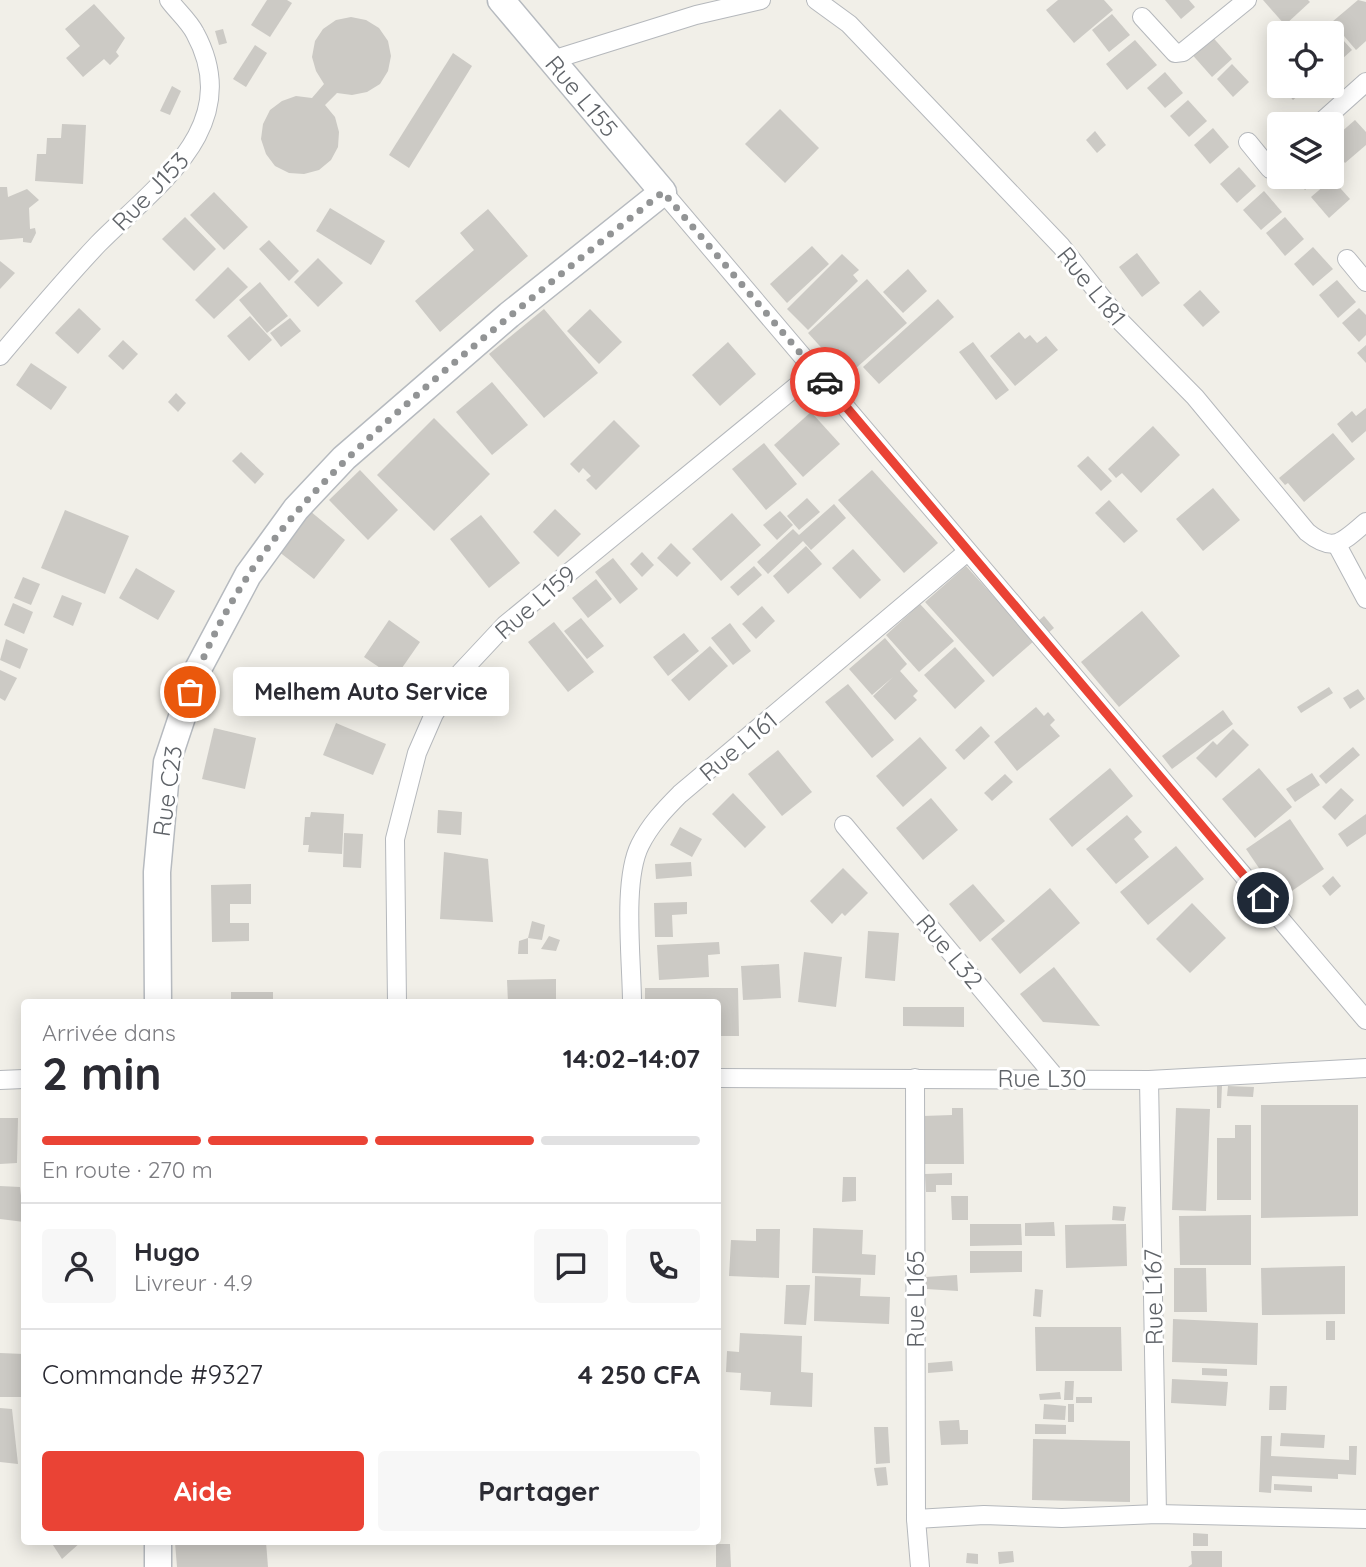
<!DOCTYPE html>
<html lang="fr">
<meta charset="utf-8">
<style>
:root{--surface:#fff;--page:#f7f7f7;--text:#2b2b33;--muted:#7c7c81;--line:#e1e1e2;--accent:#ea4335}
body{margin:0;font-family:Quicksand,sans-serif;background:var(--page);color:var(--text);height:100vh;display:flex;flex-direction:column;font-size:26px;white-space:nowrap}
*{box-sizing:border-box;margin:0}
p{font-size:23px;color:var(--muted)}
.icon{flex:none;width:38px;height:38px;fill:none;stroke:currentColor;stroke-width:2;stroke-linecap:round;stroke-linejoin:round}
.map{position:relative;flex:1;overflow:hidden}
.drawer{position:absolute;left:21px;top:999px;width:700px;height:546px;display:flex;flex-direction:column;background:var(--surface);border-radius:7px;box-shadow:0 4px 18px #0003}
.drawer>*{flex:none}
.controls{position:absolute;left:1267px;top:21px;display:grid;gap:14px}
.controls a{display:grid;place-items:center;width:77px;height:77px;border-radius:7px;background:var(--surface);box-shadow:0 4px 18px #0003;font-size:35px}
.pin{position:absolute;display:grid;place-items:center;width:60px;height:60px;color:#fff;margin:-30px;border:4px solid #fff;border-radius:50%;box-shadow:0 2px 7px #0007}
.courier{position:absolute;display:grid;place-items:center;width:70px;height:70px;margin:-35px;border:5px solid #ea4335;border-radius:50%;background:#fff;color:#222;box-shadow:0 2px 9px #0007}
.bubble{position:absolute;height:49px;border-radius:7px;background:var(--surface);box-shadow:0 4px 18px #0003;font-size:23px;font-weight:800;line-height:49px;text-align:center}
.headline em{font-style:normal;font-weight:800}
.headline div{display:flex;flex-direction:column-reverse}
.headline{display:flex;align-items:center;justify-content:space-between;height:119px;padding:0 21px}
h1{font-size:46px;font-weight:800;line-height:52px}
.bar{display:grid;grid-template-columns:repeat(4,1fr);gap:10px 7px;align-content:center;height:84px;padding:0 21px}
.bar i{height:9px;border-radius:5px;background:var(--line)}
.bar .selected{background:var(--accent)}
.bar p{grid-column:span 4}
.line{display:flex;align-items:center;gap:18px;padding:0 21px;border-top:2px solid var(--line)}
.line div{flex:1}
.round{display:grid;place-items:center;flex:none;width:74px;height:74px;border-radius:7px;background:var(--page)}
.cta{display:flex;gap:14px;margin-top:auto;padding:14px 21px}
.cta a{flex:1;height:80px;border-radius:7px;background:var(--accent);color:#fff;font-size:28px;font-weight:800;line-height:80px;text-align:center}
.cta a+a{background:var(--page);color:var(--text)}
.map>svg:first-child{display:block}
</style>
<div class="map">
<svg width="1366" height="1567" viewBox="0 0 1366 1567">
<rect width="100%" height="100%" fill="#f1efe8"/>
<g fill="#cccac5">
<path d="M267,0H287L292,3L270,37L251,25Z"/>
<path d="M1058,0H1104L1113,10L1074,43L1046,10Z"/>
<path d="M1165,0H1189L1195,7L1181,19Z"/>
<path d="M1263,0H1308L1310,2L1285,25Z"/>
<path d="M1358,0L1366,2V41L1356,50L1332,22Z"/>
<path d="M94,4L125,38L116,52L119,56L110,65L104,59L83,77L66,58L80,46L65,29Z"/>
<path d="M1112,14L1130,35L1109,52L1092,30Z"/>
<path d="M351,17L366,20L379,28L388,41L391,56L388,71L380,84L367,92L352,95L337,93L325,105L335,117L339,132L338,147L331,160L319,170L304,174L289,173L275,166L266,154L261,139L263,124L270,110L282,101L296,96L312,98L324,84L316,71L312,57L315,41L323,29L336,20Z"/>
<path d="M1327,22L1352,50L1332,68V33H1314Z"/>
<path d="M223,29L227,43L219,45L215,31Z"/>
<path d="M1209,33L1232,59L1212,77L1189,51Z"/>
<path d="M1135,40L1157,65L1127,90L1106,64Z"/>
<path d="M255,45L267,53L246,87L233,79Z"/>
<path d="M453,53L472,66L409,168L389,155Z"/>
<path d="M1232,64L1249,82L1233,97L1217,79Z"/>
<path d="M1279,64V84L1269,72Z"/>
<path d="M1165,72L1183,93L1165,108L1147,88Z"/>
<path d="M172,86L181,91L170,115L160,111Z"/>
<path d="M1281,86H1309L1293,100Z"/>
<path d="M1188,100L1207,121L1189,137L1170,116Z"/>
<path d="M780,109L819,148L785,183L745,144Z"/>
<path d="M1355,120L1366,132V145L1345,163L1332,148V140Z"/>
<path d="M62,124L86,125L83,184L35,181L37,154H46L47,138H61Z"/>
<path d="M1213,128L1229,147L1210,164L1194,145Z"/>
<path d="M1095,131L1106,145L1097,153L1086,140Z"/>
<path d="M1239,167L1256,186L1237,203L1220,184Z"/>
<path d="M1294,177H1320L1305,190Z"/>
<path d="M1332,179L1350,199L1329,218L1311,197Z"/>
<path d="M0,187H7L8,197L27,189L39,200L29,208L30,229L35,228L36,233L31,243L23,242V238L0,240Z"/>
<path d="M1264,191L1282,212L1261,230L1243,210Z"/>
<path d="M214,192L248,227L224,250L190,215Z"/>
<path d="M330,208L385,241L371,265L316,231Z"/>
<path d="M488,209L528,256L440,332L415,301L474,250L460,233Z"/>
<path d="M185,217L216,249L194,271L162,239Z"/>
<path d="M1285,217L1304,239L1285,256L1266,233Z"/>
<path d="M269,240L299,271L289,281L259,249Z"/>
<path d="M812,246L829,264L787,303L770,284Z"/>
<path d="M1313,247L1333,269L1313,286L1294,264Z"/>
<path d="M1137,253L1160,283L1142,297L1119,267Z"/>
<path d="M842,254L859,270L853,275L858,281L808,330L787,309Z"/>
<path d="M318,258L343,283L318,307L294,282Z"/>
<path d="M0,261L15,273L0,289Z"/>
<path d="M228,267L248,287L214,319L195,300Z"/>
<path d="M908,269L927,291L903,313L883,292Z"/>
<path d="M867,279L907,323L847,376L808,333Z"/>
<path d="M1337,280L1356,302L1338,318L1319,295Z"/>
<path d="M260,282L288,316L267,333L239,300Z"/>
<path d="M1200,290L1220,312L1203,327L1183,305Z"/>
<path d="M938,299L954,317L879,384L863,367Z"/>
<path d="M79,308L101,329L78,354L55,333Z"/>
<path d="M1359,308L1366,315V335L1359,342L1342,323Z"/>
<path d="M544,309L598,373L544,418L489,354Z"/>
<path d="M590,309L622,342L599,364L567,331Z"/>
<path d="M250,316L272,340L249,361L227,336Z"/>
<path d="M290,318L301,331L281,347L270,333Z"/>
<path d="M1019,332L1025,339L1030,335L1037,343L1046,336L1058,350L1015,386L990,356Z"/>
<path d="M123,340L138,354L123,370L108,356Z"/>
<path d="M728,342L756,374L720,406L692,375Z"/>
<path d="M973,342L1009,390L996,400L959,352Z"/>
<path d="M1366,345V363L1357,353Z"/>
<path d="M31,363L67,387L51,410L16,385Z"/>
<path d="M492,382L528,425L492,455L456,412Z"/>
<path d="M176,393L186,403L178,412L168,402Z"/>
<path d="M1366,408V431L1352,443L1337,424L1352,411L1356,416Z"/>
<path d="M811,412L840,444L803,477L774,445Z"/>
<path d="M434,418L490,474L434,531L377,475Z"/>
<path d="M614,420L640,446L596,490L586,480L591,476L583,468L579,473L570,464Z"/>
<path d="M1153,426L1180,455L1141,493L1122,473L1116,478L1108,469Z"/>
<path d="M1333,433L1355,459L1304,502L1288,483L1285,485L1279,478Z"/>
<path d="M764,443L797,484L766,510L732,469Z"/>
<path d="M241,452L264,474L255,484L232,461Z"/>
<path d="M1088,456L1112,481L1101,491L1077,466Z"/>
<path d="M360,470L398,510L368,540L329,500Z"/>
<path d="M872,470L938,543L904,573L838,500Z"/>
<path d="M1213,488L1240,520L1203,551L1176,519Z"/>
<path d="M807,498L820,512L799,530L787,516Z"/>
<path d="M1109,500L1138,531L1124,543L1095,513Z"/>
<path d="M834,504L846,518L811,550L803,541L768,574L757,562L793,529L799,535Z"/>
<path d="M555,509L581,534L558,557L533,532Z"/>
<path d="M65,510L129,536L105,594L41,568Z"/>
<path d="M310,511L345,540L314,579L278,551Z"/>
<path d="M780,511L793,525L777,540L763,525Z"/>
<path d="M732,513L761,545L721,581L692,549Z"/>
<path d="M481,515L520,563L489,588L450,539Z"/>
<path d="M671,543L691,563L677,577L657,558Z"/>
<path d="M806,546L822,564L788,594L773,576Z"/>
<path d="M853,549L881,580L860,599L832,568Z"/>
<path d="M642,552L654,565L642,577L630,564Z"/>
<path d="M613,558L638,589L620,604L595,572Z"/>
<path d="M754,566L762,575L738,596L730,587Z"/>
<path d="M966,566L1034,641L993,677L925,602Z"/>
<path d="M136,568L175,591L158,620L119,598Z"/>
<path d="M23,577L40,584L31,605L14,598Z"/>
<path d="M596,579L612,599L588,618L572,598Z"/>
<path d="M62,595L82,603L73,626L53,617Z"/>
<path d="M13,603L33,612L24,634L4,625Z"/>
<path d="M920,604L954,641L919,672L886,635Z"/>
<path d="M762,606L775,621L756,639L742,624Z"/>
<path d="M1142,611L1180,656L1119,707L1081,662Z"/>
<path d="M1044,616L1054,628L1047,634L1037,622Z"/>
<path d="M581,618L604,646L587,659L564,631Z"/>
<path d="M389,620L420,642L395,678L364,657Z"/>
<path d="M554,622L594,672L568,692L528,642Z"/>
<path d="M730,623L751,651L733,665L711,638Z"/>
<path d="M684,633L699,651L668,676L653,657Z"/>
<path d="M885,638L907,664L900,671L918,691L913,696L917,700L895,720L873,696L893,677L872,695L849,669Z"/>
<path d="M6,639L28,649L20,669L0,660Z"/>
<path d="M710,646L728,666L689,701L671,680Z"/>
<path d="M955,647L985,681L955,709L924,675Z"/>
<path d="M0,670L17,678L5,701L0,698Z"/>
<path d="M848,684L894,740L872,758L825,702Z"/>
<path d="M1329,687L1333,693L1301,713L1297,707Z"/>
<path d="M1358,689L1365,699L1350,709L1343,698Z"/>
<path d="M1036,707L1044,716L1048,712L1055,720L1050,725L1060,736L1017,771L994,742Z"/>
<path d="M1223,710L1233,724L1172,769L1162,756Z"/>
<path d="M336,723L386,744L373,775L323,755Z"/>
<path d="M981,726L990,736L964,760L955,750Z"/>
<path d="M214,728L256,738L245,789L202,779Z"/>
<path d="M1233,729L1249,745L1216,778L1196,758L1213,741L1217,745Z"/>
<path d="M920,737L947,768L903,807L876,776Z"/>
<path d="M1353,747L1360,755L1326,784L1319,776Z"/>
<path d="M778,750L812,792L782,816L748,774Z"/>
<path d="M1110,768L1133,796L1072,847L1049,819Z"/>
<path d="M1259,768L1292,807L1255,838L1222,799Z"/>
<path d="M1312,773L1320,785L1295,802L1286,789Z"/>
<path d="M1005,774L1013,782L992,801L984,793Z"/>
<path d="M1341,788L1354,800L1335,820L1322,807Z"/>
<path d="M733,793L766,827L745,848L712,814Z"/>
<path d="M931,798L958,830L923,860L896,828Z"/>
<path d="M438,810L462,812L461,835L437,833Z"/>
<path d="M311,812L344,814L342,854L308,852L309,845H303L305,817H310Z"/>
<path d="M1366,814V834L1347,847L1338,834Z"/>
<path d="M1127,815L1142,832L1134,839L1149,857L1116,884L1086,849Z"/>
<path d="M1290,819L1324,869L1280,899L1246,849Z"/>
<path d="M680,827L702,839L692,857L670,845Z"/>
<path d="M344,833L363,834L361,868L343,867Z"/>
<path d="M1176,846L1204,879L1148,925L1120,892Z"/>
<path d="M444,852L488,859L493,922L440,919Z"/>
<path d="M691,862L692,876L656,879L655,864Z"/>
<path d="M843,868L868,893L845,916L842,913L832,924L810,901Z"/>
<path d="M1333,876L1341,886L1330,896L1322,886Z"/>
<path d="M251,884V904H230V923H249V941L212,942L211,885Z"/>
<path d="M973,884L1005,921L980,942L949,904Z"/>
<path d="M1050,888L1080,923L1020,974L991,939Z"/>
<path d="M687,902V914L672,915L673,937H655L654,903Z"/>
<path d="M1192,903L1226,938L1190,973L1156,939Z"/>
<path d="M532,921L545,925L542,940L528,938Z"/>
<path d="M868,931L899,933L895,981L865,978Z"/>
<path d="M549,936L560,940L556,951L541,949Z"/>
<path d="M528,938V954H518L519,941Z"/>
<path d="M719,942L720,954L708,955L709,977L659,980L657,945Z"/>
<path d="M804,952L842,957L836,1007L798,1002Z"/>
<path d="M779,964L781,998L743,1000L741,966Z"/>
<path d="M1054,967L1100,1026L1043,1022L1020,994Z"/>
<path d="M556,979V1003H508L507,980Z"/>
<path d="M645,988H738L739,1036H718V1003H645Z"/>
<rect x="231" y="992" width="42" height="11"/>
<path d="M903,1007H964V1027L903,1026Z"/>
<path d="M1217,1086H1222L1221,1108H1217Z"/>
<path d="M1228,1086L1254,1087L1253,1097L1227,1096Z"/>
<path d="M1261,1105H1358V1216L1261,1218Z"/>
<path d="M952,1108H963L964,1164H924L923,1116L952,1115Z"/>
<path d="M1176,1108L1210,1109L1206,1211L1172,1210Z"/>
<path d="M0,1118H18L17,1163L0,1164Z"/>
<path d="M1235,1125H1251V1200H1217V1138H1235Z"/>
<path d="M952,1173V1185H936V1192H926L925,1174Z"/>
<path d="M843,1177H856V1201L842,1202Z"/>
<path d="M0,1186L20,1187L24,1222L0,1219Z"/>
<path d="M951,1196H968V1220H952Z"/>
<path d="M1113,1206L1126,1207L1124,1221L1112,1220Z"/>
<path d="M1251,1215V1265H1180L1179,1216Z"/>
<path d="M1054,1222L1055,1236H1025V1223Z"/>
<path d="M970,1224H1021L1022,1245L970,1246Z"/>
<path d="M1126,1224L1127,1266L1066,1268L1065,1225Z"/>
<path d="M813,1228L863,1230L862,1254L876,1255L875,1275L812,1273Z"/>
<path d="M756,1229H780L779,1278L729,1276L731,1240L756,1241Z"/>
<path d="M970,1251H1022V1272L970,1273Z"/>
<path d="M1345,1266V1314L1262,1315L1261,1268Z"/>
<path d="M1174,1268H1206L1207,1312H1174Z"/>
<path d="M957,1275L958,1291L926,1289L925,1277Z"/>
<path d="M815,1276L861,1278L860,1296L890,1297L889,1324L814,1321Z"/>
<path d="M786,1285H810L806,1325L784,1324Z"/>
<path d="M1035,1289L1043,1290L1041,1317L1033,1316Z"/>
<path d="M1173,1319L1258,1323L1257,1365L1172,1362Z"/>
<rect x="1326" y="1321" width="9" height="19"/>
<path d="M1035,1327H1121L1122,1371H1036Z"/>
<path d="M740,1333L802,1336L801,1372L813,1373L812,1407L770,1405L771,1392L740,1390L741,1373L726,1372L727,1351L739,1352Z"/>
<path d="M0,1353L24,1354V1397H0Z"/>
<path d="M952,1361L953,1371L928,1373V1363Z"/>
<path d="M1202,1368L1227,1369V1376L1202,1375Z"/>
<path d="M1172,1379L1228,1382L1226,1406L1171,1403Z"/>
<path d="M1065,1381H1074L1073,1400H1064Z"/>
<path d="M1270,1386H1287L1286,1410H1269Z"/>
<path d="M1060,1392L1061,1399L1040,1400L1039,1394Z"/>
<rect x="1076" y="1397" width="16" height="6"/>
<path d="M1044,1404L1066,1406L1065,1420L1043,1419Z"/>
<rect x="1068" y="1404" width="6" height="18"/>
<path d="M0,1408L12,1409L18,1464L0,1462Z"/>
<path d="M959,1420L960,1430H968V1444L941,1445L939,1421Z"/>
<path d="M1035,1424L1066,1425V1434H1035Z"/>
<path d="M874,1427H888L890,1463L876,1464Z"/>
<path d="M1281,1433L1325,1435L1324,1448L1280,1446Z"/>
<path d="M1261,1436H1272L1271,1456L1349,1460V1446H1357L1356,1475L1338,1474V1479L1272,1476L1271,1493L1259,1492Z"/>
<path d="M1033,1439L1130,1441V1502L1032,1500Z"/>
<path d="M886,1467L888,1485L877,1486L874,1468Z"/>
<path d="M1274,1484L1312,1486V1492L1274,1490Z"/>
<path d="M1193,1533L1208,1534V1546H1193Z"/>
<path d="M51,1542H81L62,1559Z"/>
<path d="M175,1542H266L268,1567H177Z"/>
<path d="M716,1544H730L731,1567H716Z"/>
<path d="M1013,1551L1014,1562L999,1564L998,1552Z"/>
<path d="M1191,1551H1222V1567H1188L1192,1564Z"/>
<path d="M967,1553L978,1554V1564L966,1563Z"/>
</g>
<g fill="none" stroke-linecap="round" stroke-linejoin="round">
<g stroke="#b5b8bc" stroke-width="20">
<g id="street">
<path d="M816,0L849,24L1061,246L1122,323L1195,397L1307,532C1334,554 1342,542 1366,522"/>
<path d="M1142,17L1175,53L1183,52L1247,0"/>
<path d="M552,60L696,15L761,0"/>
<path d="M1319,124L1366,82"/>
<path d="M1248,142L1270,169L1279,170"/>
<path d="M663,192L1366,1020"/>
<path d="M1347,259L1366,282"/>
<path d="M0,356C32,318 64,280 98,244C155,186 246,127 195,33C189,21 177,11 169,0"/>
<path d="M1337,545L1366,599"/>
<path d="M844,825L1056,1078"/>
<path d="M397,1003L395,839L417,753L434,714L461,672L505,625L815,371"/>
<path d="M632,1003C632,961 622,881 640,845C650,825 664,810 680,794L967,552"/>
<path d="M718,1078L1149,1080L1366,1068"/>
<path d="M915,1078L916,1519L920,1567"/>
<path d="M0,1080L24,1079"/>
<path d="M1149,1080L1157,1514"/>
<path d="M916,1519L984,1515L1062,1518L1157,1514L1366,1519"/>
</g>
</g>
<g stroke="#b6babf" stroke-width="29">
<g id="secondary">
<path d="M158,1003L157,872L167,762L198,669L248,575L296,509L344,458L509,315L663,192L501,0"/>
<path d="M158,1542V1567"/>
</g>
</g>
<use href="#street" stroke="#fff" stroke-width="18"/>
<use href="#secondary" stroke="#fff" stroke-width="26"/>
</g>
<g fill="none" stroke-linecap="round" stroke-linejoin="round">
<path stroke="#929495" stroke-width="7" stroke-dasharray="0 12.6" d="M190,692C241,550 332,469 442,373C515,311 589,251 663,192L825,382"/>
<path stroke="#ea4335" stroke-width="9" d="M825,382L1263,898"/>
</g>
<g text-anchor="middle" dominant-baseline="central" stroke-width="6" stroke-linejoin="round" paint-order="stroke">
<g font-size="24" fill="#5f6368" stroke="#fff">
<text transform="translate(582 96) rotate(50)">Rue L155</text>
<text transform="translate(150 191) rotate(-46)">Rue J153</text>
<text transform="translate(1092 286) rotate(51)">Rue L181</text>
<text transform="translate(535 602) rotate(-41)">Rue L159</text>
<text transform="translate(738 746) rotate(-40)">Rue L161</text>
<text transform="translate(167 791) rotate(-82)">Rue C23</text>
<text transform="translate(950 951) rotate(50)">Rue L32</text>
<text x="1042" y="1078">Rue L30</text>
<text transform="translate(1153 1297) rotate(-91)">Rue L167</text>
<text transform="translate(915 1299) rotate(-90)">Rue L165</text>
</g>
</g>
</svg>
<div class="controls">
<a><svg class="icon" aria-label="locate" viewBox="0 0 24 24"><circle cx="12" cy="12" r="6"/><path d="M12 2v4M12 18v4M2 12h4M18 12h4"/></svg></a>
<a><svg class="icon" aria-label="layers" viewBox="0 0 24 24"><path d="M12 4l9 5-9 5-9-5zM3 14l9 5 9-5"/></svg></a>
</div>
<div class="pin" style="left:190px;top:692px;background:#ea580c"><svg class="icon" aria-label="bag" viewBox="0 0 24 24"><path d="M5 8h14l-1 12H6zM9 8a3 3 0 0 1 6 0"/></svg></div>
<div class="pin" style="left:1263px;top:898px;background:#1f2937"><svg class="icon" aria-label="home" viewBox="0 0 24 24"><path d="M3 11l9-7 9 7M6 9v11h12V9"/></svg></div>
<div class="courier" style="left:825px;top:382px"><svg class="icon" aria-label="car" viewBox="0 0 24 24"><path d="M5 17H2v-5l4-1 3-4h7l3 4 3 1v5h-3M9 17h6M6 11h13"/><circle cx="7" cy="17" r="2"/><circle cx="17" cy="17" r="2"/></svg></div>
<div class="bubble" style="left:233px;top:667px;width:276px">Melhem Auto Service</div>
<section class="drawer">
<div class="headline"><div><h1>2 min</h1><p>Arrivée dans</p></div><em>14:02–14:07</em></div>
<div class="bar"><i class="selected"></i><i class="selected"></i><i class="selected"></i><i></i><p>En route · 270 m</p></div>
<div class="line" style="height:126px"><a class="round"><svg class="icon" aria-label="person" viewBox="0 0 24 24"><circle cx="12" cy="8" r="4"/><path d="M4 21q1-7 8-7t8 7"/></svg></a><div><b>Hugo</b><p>Livreur · 4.9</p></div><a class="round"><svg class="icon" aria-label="chat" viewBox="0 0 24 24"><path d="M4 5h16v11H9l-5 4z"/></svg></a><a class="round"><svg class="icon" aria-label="phone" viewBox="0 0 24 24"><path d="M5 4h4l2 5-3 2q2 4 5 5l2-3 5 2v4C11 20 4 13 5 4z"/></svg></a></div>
<div class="line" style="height:91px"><div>Commande #9327</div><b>4 250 CFA</b></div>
<div class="cta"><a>Aide</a><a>Partager</a></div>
</section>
</div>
